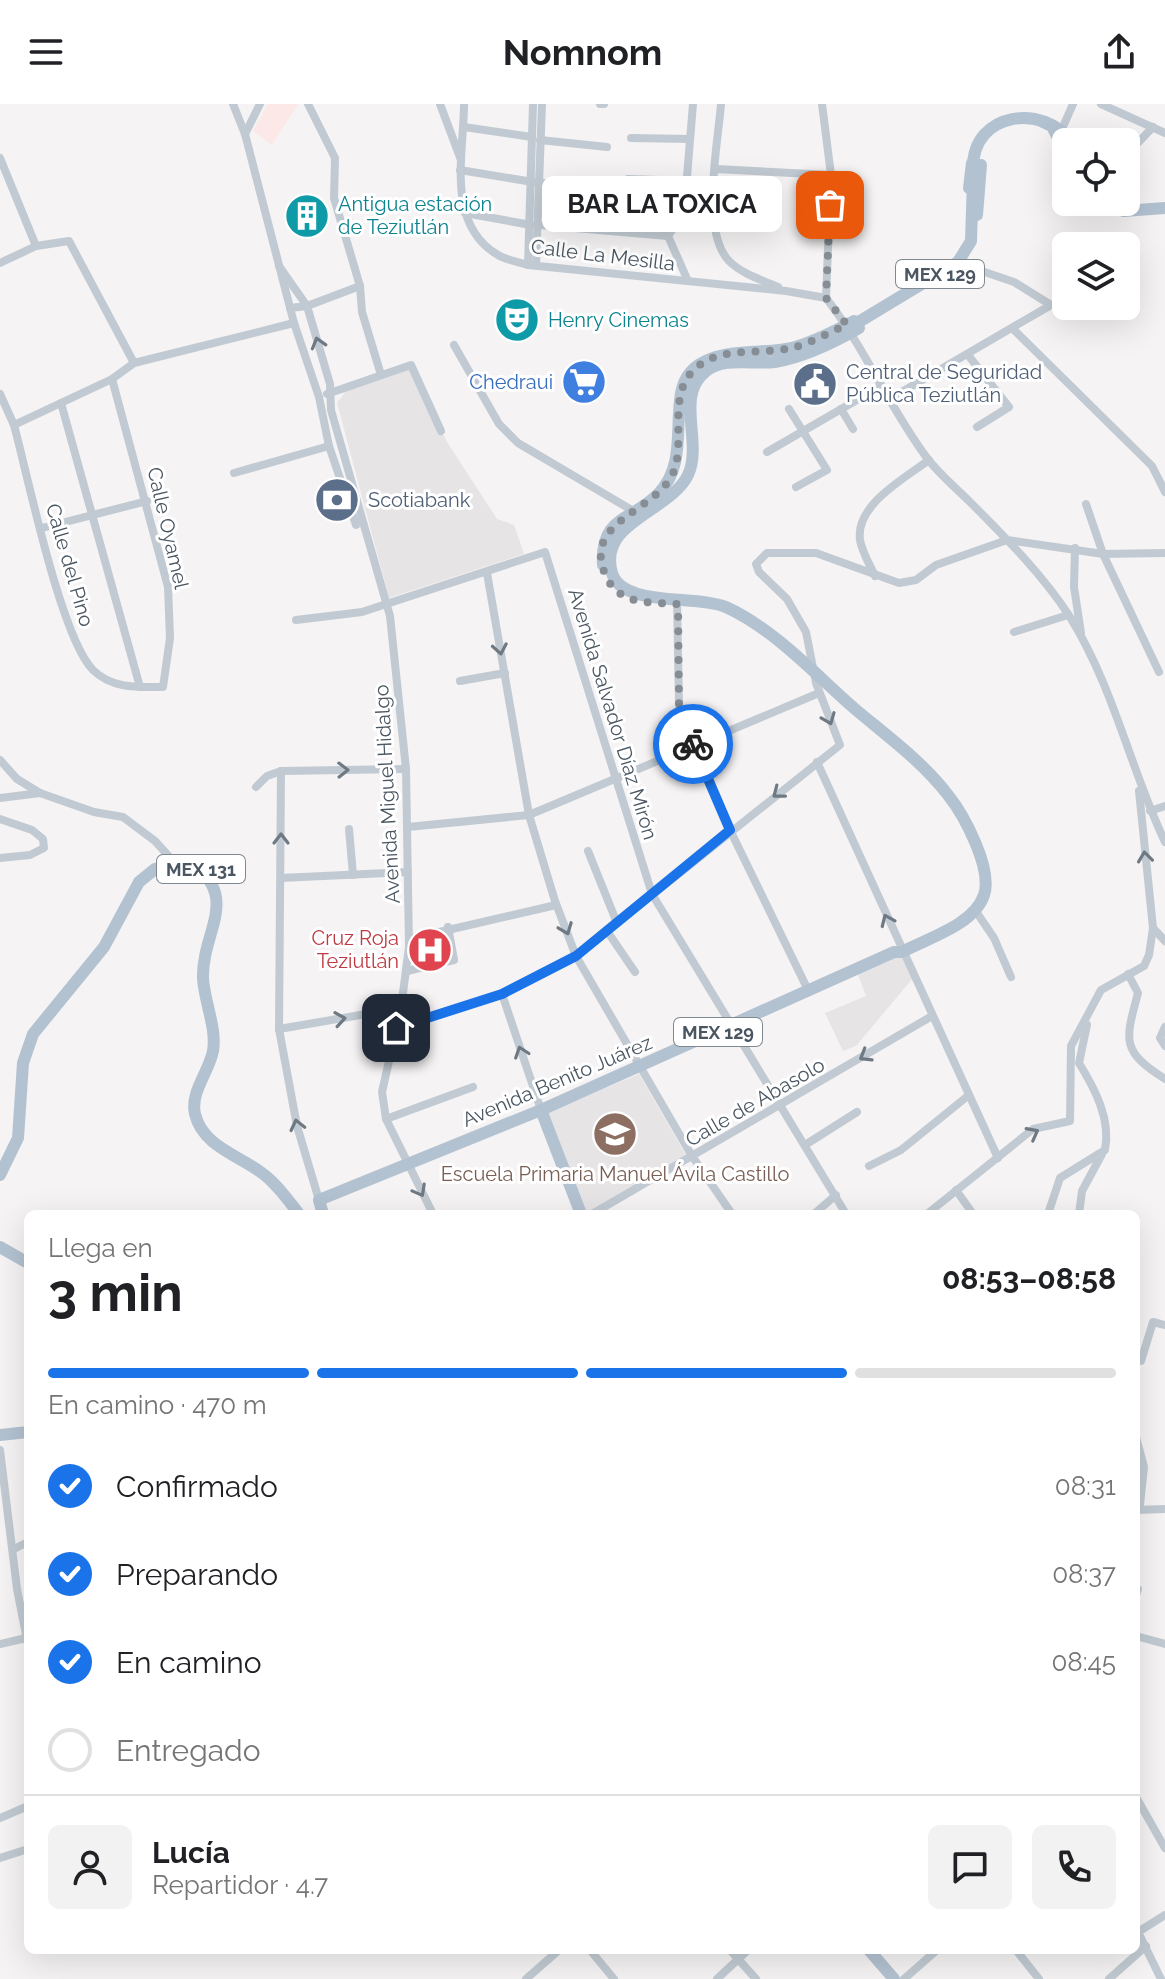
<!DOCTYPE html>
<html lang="es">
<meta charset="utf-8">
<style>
:root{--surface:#fff;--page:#f2f2f2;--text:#202124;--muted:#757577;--line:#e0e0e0;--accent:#1a73e8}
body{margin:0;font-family:Raleway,sans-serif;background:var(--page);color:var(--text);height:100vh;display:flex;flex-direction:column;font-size:30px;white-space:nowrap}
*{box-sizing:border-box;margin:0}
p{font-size:26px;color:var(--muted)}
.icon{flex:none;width:44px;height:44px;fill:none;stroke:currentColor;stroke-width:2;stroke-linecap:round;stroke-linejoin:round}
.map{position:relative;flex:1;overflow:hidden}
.drawer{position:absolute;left:24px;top:1106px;width:1116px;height:744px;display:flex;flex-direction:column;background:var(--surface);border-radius:12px;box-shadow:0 8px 32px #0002}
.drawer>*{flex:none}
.fabs{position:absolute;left:1052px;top:24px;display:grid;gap:16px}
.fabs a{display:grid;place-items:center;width:88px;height:88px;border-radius:12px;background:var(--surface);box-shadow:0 8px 32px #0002;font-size:40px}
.pin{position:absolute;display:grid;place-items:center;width:68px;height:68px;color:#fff;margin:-34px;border-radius:16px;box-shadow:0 4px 12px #0006}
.courier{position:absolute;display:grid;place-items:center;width:80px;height:80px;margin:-40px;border:6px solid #1a73e8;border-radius:50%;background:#fff;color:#222;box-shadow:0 2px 10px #0007}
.bubble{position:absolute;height:56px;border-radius:12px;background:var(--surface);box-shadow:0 8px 32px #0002;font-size:26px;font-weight:700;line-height:56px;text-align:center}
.overview em{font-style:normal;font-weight:700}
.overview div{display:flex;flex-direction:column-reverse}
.overview{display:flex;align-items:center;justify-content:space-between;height:136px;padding:0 24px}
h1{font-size:52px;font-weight:700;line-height:60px}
.bar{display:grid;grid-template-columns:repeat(4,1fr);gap:12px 8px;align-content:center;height:96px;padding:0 24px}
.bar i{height:10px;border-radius:6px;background:var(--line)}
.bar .active{background:var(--accent)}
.bar p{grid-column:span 4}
.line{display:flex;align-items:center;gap:20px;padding:0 24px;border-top:2px solid var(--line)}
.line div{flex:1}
.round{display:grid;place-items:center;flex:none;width:84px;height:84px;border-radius:12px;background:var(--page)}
ol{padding:0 24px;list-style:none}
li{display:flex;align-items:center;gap:24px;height:88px}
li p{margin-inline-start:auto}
li .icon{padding:8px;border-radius:50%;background:var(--accent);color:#fff;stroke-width:4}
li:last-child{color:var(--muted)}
li i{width:44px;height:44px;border:4px solid var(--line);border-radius:50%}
header{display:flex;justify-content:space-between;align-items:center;height:104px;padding:0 24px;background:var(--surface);font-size:36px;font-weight:700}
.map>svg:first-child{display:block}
</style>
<header><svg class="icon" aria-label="menu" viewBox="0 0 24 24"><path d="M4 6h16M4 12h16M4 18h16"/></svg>Nomnom<svg class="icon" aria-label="share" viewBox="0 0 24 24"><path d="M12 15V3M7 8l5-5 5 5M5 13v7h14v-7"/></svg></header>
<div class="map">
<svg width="1165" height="1875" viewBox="0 0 1165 1875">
<rect width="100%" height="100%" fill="#f5f3f3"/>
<g fill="#e6e4e5">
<path d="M411,264L447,338L497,415L514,421L524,450L389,494L337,299L348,284Z"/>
<path d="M900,849L913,874L856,942L843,947L825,909L866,892L857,868Z"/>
<path d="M639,970L686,1051L586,1109L547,1009Z"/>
</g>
<g fill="#fce8e6">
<path d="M268,0H298L272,41L253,27Z"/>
<path d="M445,830L450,853L411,862L412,838Z"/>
</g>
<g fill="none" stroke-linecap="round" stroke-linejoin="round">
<g stroke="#c1cad2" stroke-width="8">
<path d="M233,0L245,30L294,219L319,293L329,342L356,421"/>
<path d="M308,0L335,54L334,94L360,182L362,208L381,271"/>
<path d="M440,0L461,56"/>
<path d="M464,0C464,49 445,120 498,151C506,156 519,158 528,161L786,187L826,194C865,244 889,303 927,354C939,370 956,384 970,398C1005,433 1043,471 1070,513C1114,584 1130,664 1165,738"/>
<path d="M600,0H604"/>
<path d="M721,0C718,40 700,126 729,157C742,170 762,176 778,183"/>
<path d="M822,0L831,71L826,194"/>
<path d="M1101,0L1165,29"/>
<path d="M464,23L532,33"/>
<path d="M245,30L260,0"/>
<path d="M1059,32L1073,0"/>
<path d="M631,34L690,35"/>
<path d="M540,36L607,43"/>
<path d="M1132,45L1153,23"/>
<path d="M0,54L36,142"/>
<path d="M716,65L831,71"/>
<path d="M460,66L533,78"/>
<path d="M628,75L689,77"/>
<path d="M540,79L617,83"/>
<path d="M465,109L531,121"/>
<path d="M540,121L668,132"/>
<path d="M0,159L36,142L69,137L134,259"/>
<path d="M528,161L533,0"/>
<path d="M536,161L542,0"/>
<path d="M279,162L307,202L330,280L331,306L390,512L406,665L409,843L401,904L382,988L386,1015L433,1110"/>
<path d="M688,177L668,132L684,109L693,0"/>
<path d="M290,204L307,202L360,182"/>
<path d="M1013,225L1152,362L1165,388"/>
<path d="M454,241L499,320L518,339L635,408"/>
<path d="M968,251L1009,303L977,323"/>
<path d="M0,290L14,321C28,373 61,534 93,566C112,585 138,583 163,583L170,534L168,483L112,275"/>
<path d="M327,290L411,261L441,327"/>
<path d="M888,296L1051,201L1014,178L961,160"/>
<path d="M61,299L140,583"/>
<path d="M789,305L827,366L796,383"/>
<path d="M841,305L853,325"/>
<path d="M14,321L112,275L134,259L294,219"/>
<path d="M767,348L881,282"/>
<path d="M234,369L329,342"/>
<path d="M1086,400L1103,450L1159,568"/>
<path d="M42,424L147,397"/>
<path d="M1075,444L1074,483L1081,529"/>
<path d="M487,469L529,711L555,797L576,852L692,1052L732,1110"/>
<path d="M875,472C870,461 862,448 860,436C855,401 905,374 929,356"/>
<path d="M677,495L679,601L730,726L809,888"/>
<path d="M296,516L362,508L545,448L652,790L846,1110"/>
<path d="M1014,528L1068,511"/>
<path d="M460,577L505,569"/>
<path d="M0,656L17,675L40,689"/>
<path d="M817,658L998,1054"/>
<path d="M281,667L279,925L297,1022L319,1096"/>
<path d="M256,683L267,672L281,667L406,665"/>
<path d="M0,694L40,689L94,708L123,713L155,737L174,758"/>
<path d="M1150,707L1165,702"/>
<path d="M0,715L32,726L43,735L44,744L30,751L0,754"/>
<path d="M408,723L529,711L819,589"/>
<path d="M349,725L353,771"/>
<path d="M588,747L617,819"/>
<path d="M281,774L408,768"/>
<path d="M975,806L994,834L1011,873"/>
<path d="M1153,824L1165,837"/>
<path d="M607,827L635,868"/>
<path d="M409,835L556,801"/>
<path d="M407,867L454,856L448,823"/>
<path d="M1128,870L1138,889C1125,937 1121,947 1165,975"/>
<path d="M502,890L541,1006"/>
<path d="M1165,923L1160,934L1165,942"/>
<path d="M396,924L502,890L576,852L840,641L816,579L806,528L787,495L759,468L756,460L767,449H816L899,479L916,476L936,461L1007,436L1103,450L1165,449"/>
<path d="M279,925L401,904"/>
<path d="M386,1015L473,983"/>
<path d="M805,1041L857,1008"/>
<path d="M869,1062L901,1046L969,991"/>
<path d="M956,1086L973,1110"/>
<path d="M592,1110L932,912"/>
<path d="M814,1110L836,1091"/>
<path d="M927,1110L1033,1025L1070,1017L1071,942L1101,886L1144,862L1149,851L1153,824L1139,687"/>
<path d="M1048,1110L1060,1074L1105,1046C1111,1015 1095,985 1079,959L1087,921"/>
<path d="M1079,1110L1082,1087L1102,1050"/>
<path d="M1141,1257L1153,1218L1165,1221"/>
<path d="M1136,1333L1144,1363L1140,1400"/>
<path d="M0,1346L17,1485L28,1541"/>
<path d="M1136,1406L1165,1405"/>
<path d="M14,1445L28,1438"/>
<path d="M1136,1491L1138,1485"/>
<path d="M1136,1532L1165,1540"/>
<path d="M0,1540L26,1534"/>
<path d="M1136,1693L1165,1744"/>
<path d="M0,1714L28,1702"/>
<path d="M0,1754L28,1745"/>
<path d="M1136,1824L1161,1875"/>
<path d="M1138,1828L1165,1811"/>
<path d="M590,1846L614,1875"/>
<path d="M730,1846L756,1875"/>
<path d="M1016,1846L1039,1875"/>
<path d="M526,1875L559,1846"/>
<path d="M717,1875L748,1846"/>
<path d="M904,1875L937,1846"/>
<path d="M1109,1875L1146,1842"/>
</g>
<g stroke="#b3c2d1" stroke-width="12">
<path d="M1043,18L1052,22L1066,50"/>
<path d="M973,65C972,6 1046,0 1071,38"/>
<path d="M969,84L972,59"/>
<path d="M1099,98L1124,107L1165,104"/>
<path d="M977,111L981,61"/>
<path d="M603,461C600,411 633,417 659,389C685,362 675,323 681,289C690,239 755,252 791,244C812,239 835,227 854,217"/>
<path d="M541,1006L581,1110"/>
<path d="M0,1071L18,1034L23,959L33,930L104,843L139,778L155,765L191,758C241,795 202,826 203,874C204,897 217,924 213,947C209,968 190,988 195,1010C203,1043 239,1051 262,1069C277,1080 288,1096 299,1110"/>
<path d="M323,1110L319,1096L541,1006L894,848H902C928,834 974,821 984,791C993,765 964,711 948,691C923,658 887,632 855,605C816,571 775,526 728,504C699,490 622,504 612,469C597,418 670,408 688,371C703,339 675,292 705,268C724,252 753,261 775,258C804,253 833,239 859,224"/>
<path d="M0,1143L28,1159"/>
<path d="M0,1331L28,1328"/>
<path d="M869,1846L894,1875"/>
</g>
<path stroke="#b3c2d1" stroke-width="12" d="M847,225L958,158L971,137L973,76"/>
</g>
<defs><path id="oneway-chevron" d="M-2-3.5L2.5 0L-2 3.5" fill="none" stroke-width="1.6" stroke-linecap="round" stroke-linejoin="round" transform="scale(2)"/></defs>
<g stroke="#6e7983">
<use href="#oneway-chevron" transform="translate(318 239) rotate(-106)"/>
<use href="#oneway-chevron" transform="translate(500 545) rotate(80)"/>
<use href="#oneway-chevron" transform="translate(829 615) rotate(68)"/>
<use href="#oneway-chevron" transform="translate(343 666) rotate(-1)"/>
<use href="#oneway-chevron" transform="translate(778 689) rotate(142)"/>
<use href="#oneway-chevron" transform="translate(281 735) rotate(-90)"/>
<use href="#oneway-chevron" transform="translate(1145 753) rotate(-97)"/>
<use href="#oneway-chevron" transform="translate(887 816) rotate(-114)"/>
<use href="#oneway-chevron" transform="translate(566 825) rotate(69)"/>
<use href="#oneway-chevron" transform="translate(340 915) rotate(-9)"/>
<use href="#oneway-chevron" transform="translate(521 948) rotate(-109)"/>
<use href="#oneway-chevron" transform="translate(865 952) rotate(149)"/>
<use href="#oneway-chevron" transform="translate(297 1021) rotate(-103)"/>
<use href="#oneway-chevron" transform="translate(1033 1029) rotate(-28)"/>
<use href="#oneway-chevron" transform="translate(420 1087) rotate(61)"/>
</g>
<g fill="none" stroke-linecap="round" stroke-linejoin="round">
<path stroke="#868d94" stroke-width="8" stroke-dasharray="0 14.4" d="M693,640L679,601L678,500C649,498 618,502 605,470C582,416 659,407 674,367C686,334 666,288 697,263C722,242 760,251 791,244C810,240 829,228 847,221L826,194L830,101"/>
<path stroke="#1a73e8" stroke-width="10" d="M396,924L502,890L576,852L730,726L693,640"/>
</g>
<defs>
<g id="building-disc" transform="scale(2.3)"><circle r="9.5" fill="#0f9aa8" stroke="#fff"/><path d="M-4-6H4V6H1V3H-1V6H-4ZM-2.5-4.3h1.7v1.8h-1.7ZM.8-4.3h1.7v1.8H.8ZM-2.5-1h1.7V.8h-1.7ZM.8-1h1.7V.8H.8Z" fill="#fff"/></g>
<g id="theatre-disc" transform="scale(2.3)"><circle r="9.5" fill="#0f9aa8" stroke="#fff"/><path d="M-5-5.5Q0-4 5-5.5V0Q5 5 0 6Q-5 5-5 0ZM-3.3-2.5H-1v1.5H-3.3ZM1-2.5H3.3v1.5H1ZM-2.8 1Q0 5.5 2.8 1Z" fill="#fff"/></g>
<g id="supermarket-disc" transform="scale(2.3)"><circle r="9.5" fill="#3f7fe0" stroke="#fff"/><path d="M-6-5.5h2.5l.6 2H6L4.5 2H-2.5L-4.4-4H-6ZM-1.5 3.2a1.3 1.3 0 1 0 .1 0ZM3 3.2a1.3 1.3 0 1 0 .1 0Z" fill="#fff"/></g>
<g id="civic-disc" transform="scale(2.3)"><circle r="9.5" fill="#5c6f8a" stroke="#fff"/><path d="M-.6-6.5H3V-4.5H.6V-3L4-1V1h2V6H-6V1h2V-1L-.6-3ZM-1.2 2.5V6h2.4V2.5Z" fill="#fff"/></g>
<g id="bank-disc" transform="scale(2.3)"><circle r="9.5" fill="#5c6f8a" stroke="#fff"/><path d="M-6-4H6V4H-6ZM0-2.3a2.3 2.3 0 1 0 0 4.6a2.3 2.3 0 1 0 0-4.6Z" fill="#fff"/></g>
<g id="hospital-disc" transform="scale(2.3)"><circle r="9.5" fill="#e0444e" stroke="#fff"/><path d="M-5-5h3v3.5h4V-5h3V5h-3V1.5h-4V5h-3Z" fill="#fff"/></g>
<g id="school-disc" transform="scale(2.3)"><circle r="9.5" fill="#8d6e63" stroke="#fff"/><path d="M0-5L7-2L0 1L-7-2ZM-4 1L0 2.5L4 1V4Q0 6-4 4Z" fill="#fff"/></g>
</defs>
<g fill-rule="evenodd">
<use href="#building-disc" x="307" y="112"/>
<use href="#theatre-disc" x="517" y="216"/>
<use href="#supermarket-disc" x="584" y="278"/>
<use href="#civic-disc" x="815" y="280"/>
<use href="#bank-disc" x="337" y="396"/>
<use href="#hospital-disc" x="430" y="846"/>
<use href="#school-disc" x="615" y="1030"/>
</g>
<g text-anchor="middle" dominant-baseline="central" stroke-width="6" stroke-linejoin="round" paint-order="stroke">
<g fill="#fff" stroke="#808990" stroke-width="2">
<rect x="896" y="156" width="88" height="28" rx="6"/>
<rect x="157" y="751" width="88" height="28" rx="6"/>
<rect x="674" y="914" width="88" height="28" rx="6"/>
</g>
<g font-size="18" font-weight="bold" fill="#4a5661">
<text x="940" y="170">MEX 129</text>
<text x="201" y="765">MEX 131</text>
<text x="718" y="928">MEX 129</text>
</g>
<g font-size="20" fill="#0d838f" stroke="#fff" text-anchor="start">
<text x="338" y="100">Antigua estación<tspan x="338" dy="23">de Teziutlán</tspan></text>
<text x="548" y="216">Henry Cinemas</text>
</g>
<g font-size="20" fill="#4a5661" stroke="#fff">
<text transform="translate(603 151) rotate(7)">Calle La Mesilla</text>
<text transform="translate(168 424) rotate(77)">Calle Oyamel</text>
<text transform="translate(70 461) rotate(74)">Calle del Pino</text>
<text transform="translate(613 610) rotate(73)">Avenida Salvador Díaz Mirón</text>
<text transform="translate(387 690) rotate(-93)">Avenida Miguel Hidalgo</text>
<text transform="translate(557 977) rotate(-23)">Avenida Benito Juárez</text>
<text transform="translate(755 998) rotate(-30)">Calle de Abasolo</text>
</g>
<g font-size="20" fill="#4e5e75" stroke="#fff" text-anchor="start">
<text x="846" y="268">Central de Seguridad<tspan x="846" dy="23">Pública Teziutlán</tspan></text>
<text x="368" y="396">Scotiabank</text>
</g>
<g font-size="20" fill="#366cbe" stroke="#fff" text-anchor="end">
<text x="553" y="278">Chedraui</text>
</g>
<g font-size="20" fill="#be3a42" stroke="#fff" text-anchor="end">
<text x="399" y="834">Cruz Roja<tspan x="399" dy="23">Teziutlán</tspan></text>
</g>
<g font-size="20" fill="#785e54" stroke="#fff">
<text x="615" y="1070">Escuela Primaria Manuel Ávila Castillo</text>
</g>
</g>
</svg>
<div class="fabs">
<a><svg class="icon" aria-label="locate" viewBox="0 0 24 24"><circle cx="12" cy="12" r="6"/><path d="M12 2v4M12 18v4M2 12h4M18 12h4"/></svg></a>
<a><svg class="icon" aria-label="layers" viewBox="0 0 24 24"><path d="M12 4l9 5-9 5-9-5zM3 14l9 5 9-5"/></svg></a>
</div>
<div class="pin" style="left:830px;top:101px;background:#ea580c"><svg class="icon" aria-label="bag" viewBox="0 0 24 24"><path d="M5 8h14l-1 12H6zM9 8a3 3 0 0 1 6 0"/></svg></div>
<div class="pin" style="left:396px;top:924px;background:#1f2937"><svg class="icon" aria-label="home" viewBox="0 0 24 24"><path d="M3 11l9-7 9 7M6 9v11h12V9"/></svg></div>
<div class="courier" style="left:693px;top:640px"><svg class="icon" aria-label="bike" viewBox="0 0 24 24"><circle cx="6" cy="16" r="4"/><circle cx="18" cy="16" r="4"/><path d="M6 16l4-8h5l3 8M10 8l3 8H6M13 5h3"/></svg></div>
<div class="bubble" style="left:542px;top:72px;width:240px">BAR LA TOXICA</div>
<section class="drawer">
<div class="overview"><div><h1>3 min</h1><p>Llega en</p></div><em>08:53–08:58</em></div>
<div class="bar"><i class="active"></i><i class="active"></i><i class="active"></i><i></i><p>En camino · 470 m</p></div>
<ol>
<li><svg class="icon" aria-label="check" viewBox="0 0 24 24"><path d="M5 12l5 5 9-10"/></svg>Confirmado<p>08:31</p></li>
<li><svg class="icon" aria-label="check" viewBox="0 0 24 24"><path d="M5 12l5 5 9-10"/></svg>Preparando<p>08:37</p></li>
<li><svg class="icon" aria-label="check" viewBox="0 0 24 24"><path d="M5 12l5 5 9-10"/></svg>En camino<p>08:45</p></li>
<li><i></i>Entregado</li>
</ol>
<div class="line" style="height:144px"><a class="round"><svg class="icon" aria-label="person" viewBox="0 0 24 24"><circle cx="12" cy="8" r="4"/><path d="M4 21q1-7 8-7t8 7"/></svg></a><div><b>Lucía</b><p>Repartidor · 4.7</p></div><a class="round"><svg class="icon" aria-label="chat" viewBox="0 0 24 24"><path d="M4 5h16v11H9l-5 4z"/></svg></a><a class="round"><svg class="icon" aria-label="phone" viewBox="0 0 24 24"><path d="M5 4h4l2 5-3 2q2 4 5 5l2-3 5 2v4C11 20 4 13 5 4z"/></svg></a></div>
</section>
</div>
